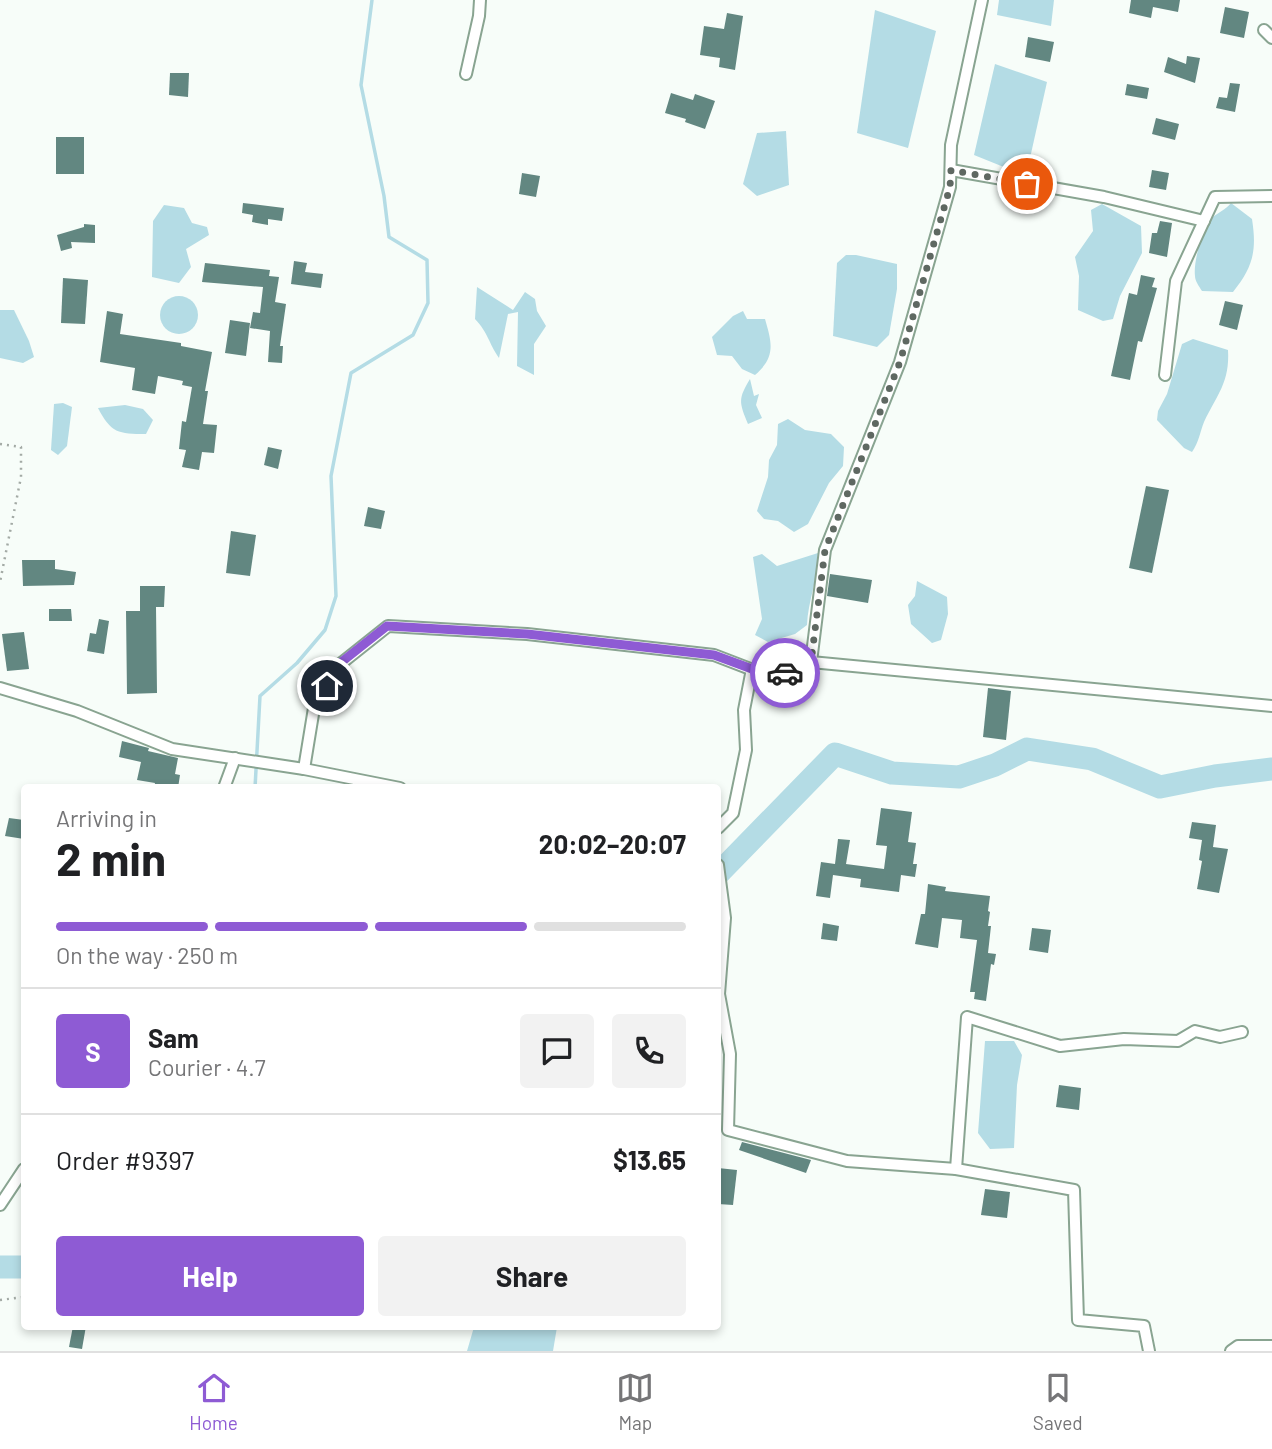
<!DOCTYPE html>
<meta charset="utf-8">
<style>
:root{--surface:#fff;--page:#f2f2f2;--text:#202124;--muted:#757577;--line:#e0e0e0;--accent:#8e5bd4}
body{margin:0;font-family:Barlow,sans-serif;background:var(--page);color:var(--text);height:100vh;display:flex;flex-direction:column;font-size:26px;white-space:nowrap}
*{box-sizing:border-box;margin:0}
p{font-size:23px;color:var(--muted)}
.icon{flex:none;width:38px;height:38px;fill:none;stroke:currentColor;stroke-width:2;stroke-linecap:round;stroke-linejoin:round}
.map{position:relative;flex:1;overflow:hidden}
.side{position:absolute;left:21px;top:784px;width:700px;height:546px;display:flex;flex-direction:column;background:var(--surface);border-radius:7px;box-shadow:0 4px 10px #0003}
.side>*{flex:none}
.pin{position:absolute;display:grid;place-items:center;width:60px;height:60px;color:#fff;margin:-30px;border:4px solid #fff;border-radius:50%;box-shadow:0 2px 7px #0007}
.courier{position:absolute;display:grid;place-items:center;width:70px;height:70px;margin:-35px;border:5px solid #8e5bd4;border-radius:50%;background:#fff;color:#222;box-shadow:0 2px 9px #0007}
.summary em{font-style:normal;font-weight:700}
.summary div{display:flex;flex-direction:column-reverse}
.summary{display:flex;align-items:center;justify-content:space-between;height:119px;padding:0 35px}
h1{font-size:46px;font-weight:700;line-height:52px}
.bar{display:grid;grid-template-columns:repeat(4,1fr);gap:10px 7px;align-content:center;height:84px;padding:0 35px}
.bar i{height:9px;border-radius:5px;background:var(--line)}
.bar .selected{background:var(--accent)}
.bar p{grid-column:span 4}
.line{display:flex;align-items:center;gap:18px;padding:0 35px;border-top:2px solid var(--line)}
.line div{flex:1}
.round{display:grid;place-items:center;flex:none;width:74px;height:74px;border-radius:7px;background:var(--page)}
.primary-button{display:flex;gap:14px;margin-top:auto;padding:14px 35px}
.primary-button a{flex:1;height:80px;border-radius:7px;background:var(--accent);color:#fff;font-size:28px;font-weight:700;line-height:80px;text-align:center}
.primary-button a+a{background:var(--page);color:var(--text)}
.tabs{display:flex;justify-content:space-around;align-items:center;height:98px;border-top:2px solid var(--line);background:var(--surface);font-size:19px;color:var(--muted)}
.tabs a{display:grid;justify-items:center;gap:4px}
.tabs .selected{color:var(--accent)}
.map>svg:first-child{display:block}
</style>
<div class="map">
<svg width="1272" height="1351" viewBox="0 0 1272 1351">
<rect width="100%" height="100%" fill="#f7fdf9"/>
<g fill="#b4dce5">
<path d="M999,0H1054L1051,26L997,15Z"/>
<path d="M875,10L936,31L908,148L857,133Z"/>
<path d="M995,64L1047,82L1026,176L974,155Z"/>
<path d="M786,131L789,185L757,196L743,184L757,133Z"/>
<path d="M1231,203L1252,219C1257,251 1253,267 1233,292L1202,291C1199,286 1195,281 1195,276C1193,262 1203,226 1213,217C1219,212 1225,210 1231,203Z"/>
<path d="M1102,204L1141,226L1142,253L1120,296L1113,319L1103,321L1078,310L1079,276L1075,257L1093,231L1091,210Z"/>
<path d="M164,205L184,208L192,223L207,227L209,235L186,249L191,267L179,283L152,277L153,221Z"/>
<path d="M846,255H856L897,264V289L889,335L877,347L833,336L837,263Z"/>
<path d="M477,287L513,310L525,292L535,299L537,311L546,326L534,344V375L517,366L518,312L508,314L499,358C488,342 489,334 475,319Z"/>
<circle cx="179" cy="315" r="19"/>
<path d="M0,310H14L29,341L34,357L23,363L0,358Z"/>
<path d="M743,311L747,319H765C772,343 776,357 755,375L742,369L732,356L717,355L712,337L733,316Z"/>
<path d="M1193,339L1228,350C1230,382 1217,395 1204,422C1200,432 1199,442 1192,452L1184,448L1157,420L1158,411L1167,394L1182,344Z"/>
<path d="M750,379L754,396L759,394L756,405L762,418L748,424C739,402 738,399 750,379Z"/>
<path d="M63,403L72,407L67,446L58,455L51,450L54,404Z"/>
<path d="M125,405L143,409L153,420L146,434C118,434 111,433 98,408Z"/>
<path d="M788,419L805,430L831,434L844,447L843,466L829,483L808,524L794,532L778,521L764,519L757,511L768,477L769,460L777,445L778,424Z"/>
<path d="M818,553C818,579 808,601 807,625L795,634L768,642L755,635L762,619L753,557L762,554L777,566Z"/>
<path d="M917,581L947,597L948,614L941,640L932,643L911,624L908,605L915,596Z"/>
<path d="M985,1041H1014L1022,1055L1017,1085L1014,1148L990,1149L978,1133Z"/>
<path d="M474,1327V1326L557,1327L553,1351H467Z"/>
</g>
<g fill="none" stroke-linecap="round" stroke-linejoin="round">
<path stroke="#b4dce5" stroke-width="3.5" d="M255,788L260,696L297,663L325,630L336,596L331,476L351,373L413,335L428,303L427,260L389,237L384,196L361,85L372,0"/>
<g stroke="#b4dce5" stroke-width="23">
<path d="M718,874L835,754L892,773L959,777L995,765L1027,749L1092,759L1160,787L1215,776L1272,769"/>
<path d="M0,1267H24"/>
</g>
</g>
<g fill="#628781">
<path d="M1131,0H1180L1178,12L1153,7L1151,18L1129,13Z"/>
<path d="M1225,7L1249,12L1244,38L1220,33Z"/>
<path d="M727,13L743,16L735,70L719,67L720,58L700,55L704,26L724,29Z"/>
<path d="M1028,37L1054,42L1050,62L1025,57Z"/>
<path d="M1187,56L1200,58L1195,83L1164,72L1168,57L1186,64Z"/>
<path d="M170,73H189L188,97L169,95Z"/>
<path d="M1230,83L1240,84L1235,112L1216,108L1219,97L1227,98Z"/>
<path d="M1127,84L1149,88L1147,99L1125,95Z"/>
<path d="M671,93L693,100L695,94L715,101L705,129L685,122L686,119L665,113Z"/>
<path d="M1156,118L1179,124L1175,140L1152,134Z"/>
<rect x="56" y="137" width="28" height="37"/>
<path d="M1152,170L1169,173L1166,190L1149,187Z"/>
<path d="M522,173L540,176L536,197L519,194Z"/>
<path d="M243,203L284,208L282,221L268,219V225L252,222L253,215L242,213Z"/>
<path d="M1160,221L1172,223L1167,257L1149,253L1152,233H1157Z"/>
<path d="M84,224L95,225V243L71,242L72,248L61,251L57,235L84,227Z"/>
<path d="M294,261L307,263L305,272L323,274L321,288L291,284Z"/>
<path d="M205,263L270,270L269,276L279,277L275,302L286,304L280,346H283L282,363L268,362L270,331L250,328L253,312L260,313L263,287L202,282Z"/>
<path d="M1141,275L1155,278L1152,287L1157,288L1142,342L1138,341L1130,380L1111,376L1129,293L1137,295Z"/>
<path d="M63,278L88,280L85,324L61,323Z"/>
<path d="M1225,301L1243,305L1237,330L1219,325Z"/>
<path d="M107,311L123,314L120,334L181,343V346L212,352L205,391H208L203,424L217,425L214,453L202,452L199,470L182,467L186,450L179,449L182,421L186,422L192,387L182,385L183,381L158,376L155,394L132,390L135,368L100,362Z"/>
<path d="M230,320L250,323L246,356L225,353Z"/>
<path d="M268,447L282,450L278,469L264,465Z"/>
<path d="M1146,486L1169,490L1152,573L1129,568Z"/>
<path d="M368,507L385,511L381,529L364,526Z"/>
<path d="M231,531L256,535L250,576L226,573Z"/>
<path d="M22,560H55V569L76,572L74,585L23,586Z"/>
<path d="M830,574L872,580L868,603L827,596Z"/>
<path d="M140,586H165L164,607H156L157,693L127,694L126,611H140Z"/>
<path d="M49,609H71L72,621H49Z"/>
<path d="M99,619L109,621L104,654L87,651L90,633L96,634Z"/>
<path d="M24,632L29,669L7,671L2,634Z"/>
<path d="M988,688L1011,691L1006,740L983,737Z"/>
<path d="M122,741L145,747L149,748L148,751L178,758L175,774L180,775L178,788H154L155,783L137,780L141,762L119,757Z"/>
<path d="M881,808L912,812L908,842L916,843L913,864H917L915,877L901,875L899,892L860,887L861,879L833,875L830,898L816,896L821,862L835,864L838,839L850,840L846,864L884,869L887,846L876,845Z"/>
<path d="M9,818L24,820V839L5,836Z"/>
<path d="M1192,822L1216,825L1213,847L1228,849L1219,893L1197,889L1202,861L1199,860L1202,840L1189,838Z"/>
<path d="M928,884L946,887L945,891L990,896L988,911L990,912L988,926H991L988,953L996,954L994,965L991,964L986,1001L974,999L975,992H970L977,940L960,938L962,920L942,918L938,948L915,944L921,914H925Z"/>
<path d="M823,923L839,926L837,941L821,939Z"/>
<path d="M1032,928L1051,930L1048,953L1029,950Z"/>
<path d="M1059,1085L1081,1088L1079,1110L1056,1107Z"/>
<path d="M742,1142L811,1160L806,1173L739,1150Z"/>
<path d="M718,1168L737,1170L733,1205L718,1204Z"/>
<path d="M985,1189L1010,1192L1007,1218L981,1215Z"/>
<path d="M73,1326H86L82,1349L69,1347Z"/>
</g>
<g fill="none" stroke-linecap="round" stroke-linejoin="round">
<g stroke="#89a491" stroke-width="14">
<g id="street">
<path d="M1264,30L1272,38"/>
<path d="M466,74L479,16L480,0"/>
<path d="M951,170L1104,197L1204,221"/>
<path d="M1165,375L1176,281L1215,197L1272,196"/>
<path d="M811,662L825,550L900,362L950,187L951,145L982,0"/>
<path d="M0,688L77,711L172,749L304,769L400,788"/>
<path d="M304,769L314,708L339,665L388,626L527,634L714,655L774,678L811,662L1272,706"/>
<path d="M224,788L235,758"/>
<path d="M718,828L733,813L746,750L744,710L752,669"/>
<path d="M718,865L725,918L719,994L730,1054L728,1130L847,1161L956,1169L1074,1190L1078,1320L1144,1326L1149,1351"/>
<path d="M956,1169L967,1017L1060,1046L1124,1039L1178,1041L1195,1031L1220,1037L1242,1032"/>
<path d="M0,1205L24,1169"/>
<path d="M1231,1351L1238,1346H1272"/>
</g>
</g>
<g stroke="#a3aaa5" stroke-width="2.5" stroke-dasharray="2 5" stroke-linecap="butt">
<path d="M0,444L21,447V477L0,582"/>
<path d="M0,1300L24,1297"/>
</g>
<use href="#street" stroke="#fff" stroke-width="10"/>
</g>
<g fill="none" stroke-linecap="round" stroke-linejoin="round">
<path stroke="#5f6862" stroke-width="7" stroke-dasharray="0 12.6" d="M785,673L811,662L825,550L900,362L950,187L951,170L1027,184"/>
<path stroke="#8e5bd4" stroke-width="9" d="M327,686L339,664L387,626L527,634L714,655L774,677L785,673"/>
</g>
</svg>
<div class="pin" style="left:1027px;top:184px;background:#ea580c"><svg class="icon" aria-label="bag" viewBox="0 0 24 24"><path d="M5 8h14l-1 12H6zM9 8a3 3 0 0 1 6 0"/></svg></div>
<div class="pin" style="left:327px;top:686px;background:#1f2937"><svg class="icon" aria-label="home" viewBox="0 0 24 24"><path d="M3 11l9-7 9 7M6 9v11h12V9"/></svg></div>
<div class="courier" style="left:785px;top:673px"><svg class="icon" aria-label="car" viewBox="0 0 24 24"><path d="M5 17H2v-5l4-1 3-4h7l3 4 3 1v5h-3M9 17h6M6 11h13"/><circle cx="7" cy="17" r="2"/><circle cx="17" cy="17" r="2"/></svg></div>
<section class="side">
<div class="summary"><div><h1>2 min</h1><p>Arriving in</p></div><em>20:02–20:07</em></div>
<div class="bar"><i class="selected"></i><i class="selected"></i><i class="selected"></i><i></i><p>On the way · 250 m</p></div>
<div class="line" style="height:126px"><b class="round" style="background:var(--accent);color:#fff">S</b><div><b>Sam</b><p>Courier · 4.7</p></div><a class="round"><svg class="icon" aria-label="chat" viewBox="0 0 24 24"><path d="M4 5h16v11H9l-5 4z"/></svg></a><a class="round"><svg class="icon" aria-label="phone" viewBox="0 0 24 24"><path d="M5 4h4l2 5-3 2q2 4 5 5l2-3 5 2v4C11 20 4 13 5 4z"/></svg></a></div>
<div class="line" style="height:91px"><div>Order #9397</div><b>$13.65</b></div>
<div class="primary-button"><a>Help</a><a>Share</a></div>
</section>
</div>
<nav class="tabs">
<a class="selected"><svg class="icon" aria-label="home" viewBox="0 0 24 24"><path d="M3 11l9-7 9 7M6 9v11h12V9"/></svg>Home</a>
<a><svg class="icon" aria-label="map" viewBox="0 0 24 24"><path d="M3 6l6-2 6 2 6-2v14l-6 2-6-2-6 2zM9 4v14M15 6v14"/></svg>Map</a>
<a><svg class="icon" aria-label="saved" viewBox="0 0 24 24"><path d="M7 4h10v16l-5-4-5 4z"/></svg>Saved</a>
</nav>
